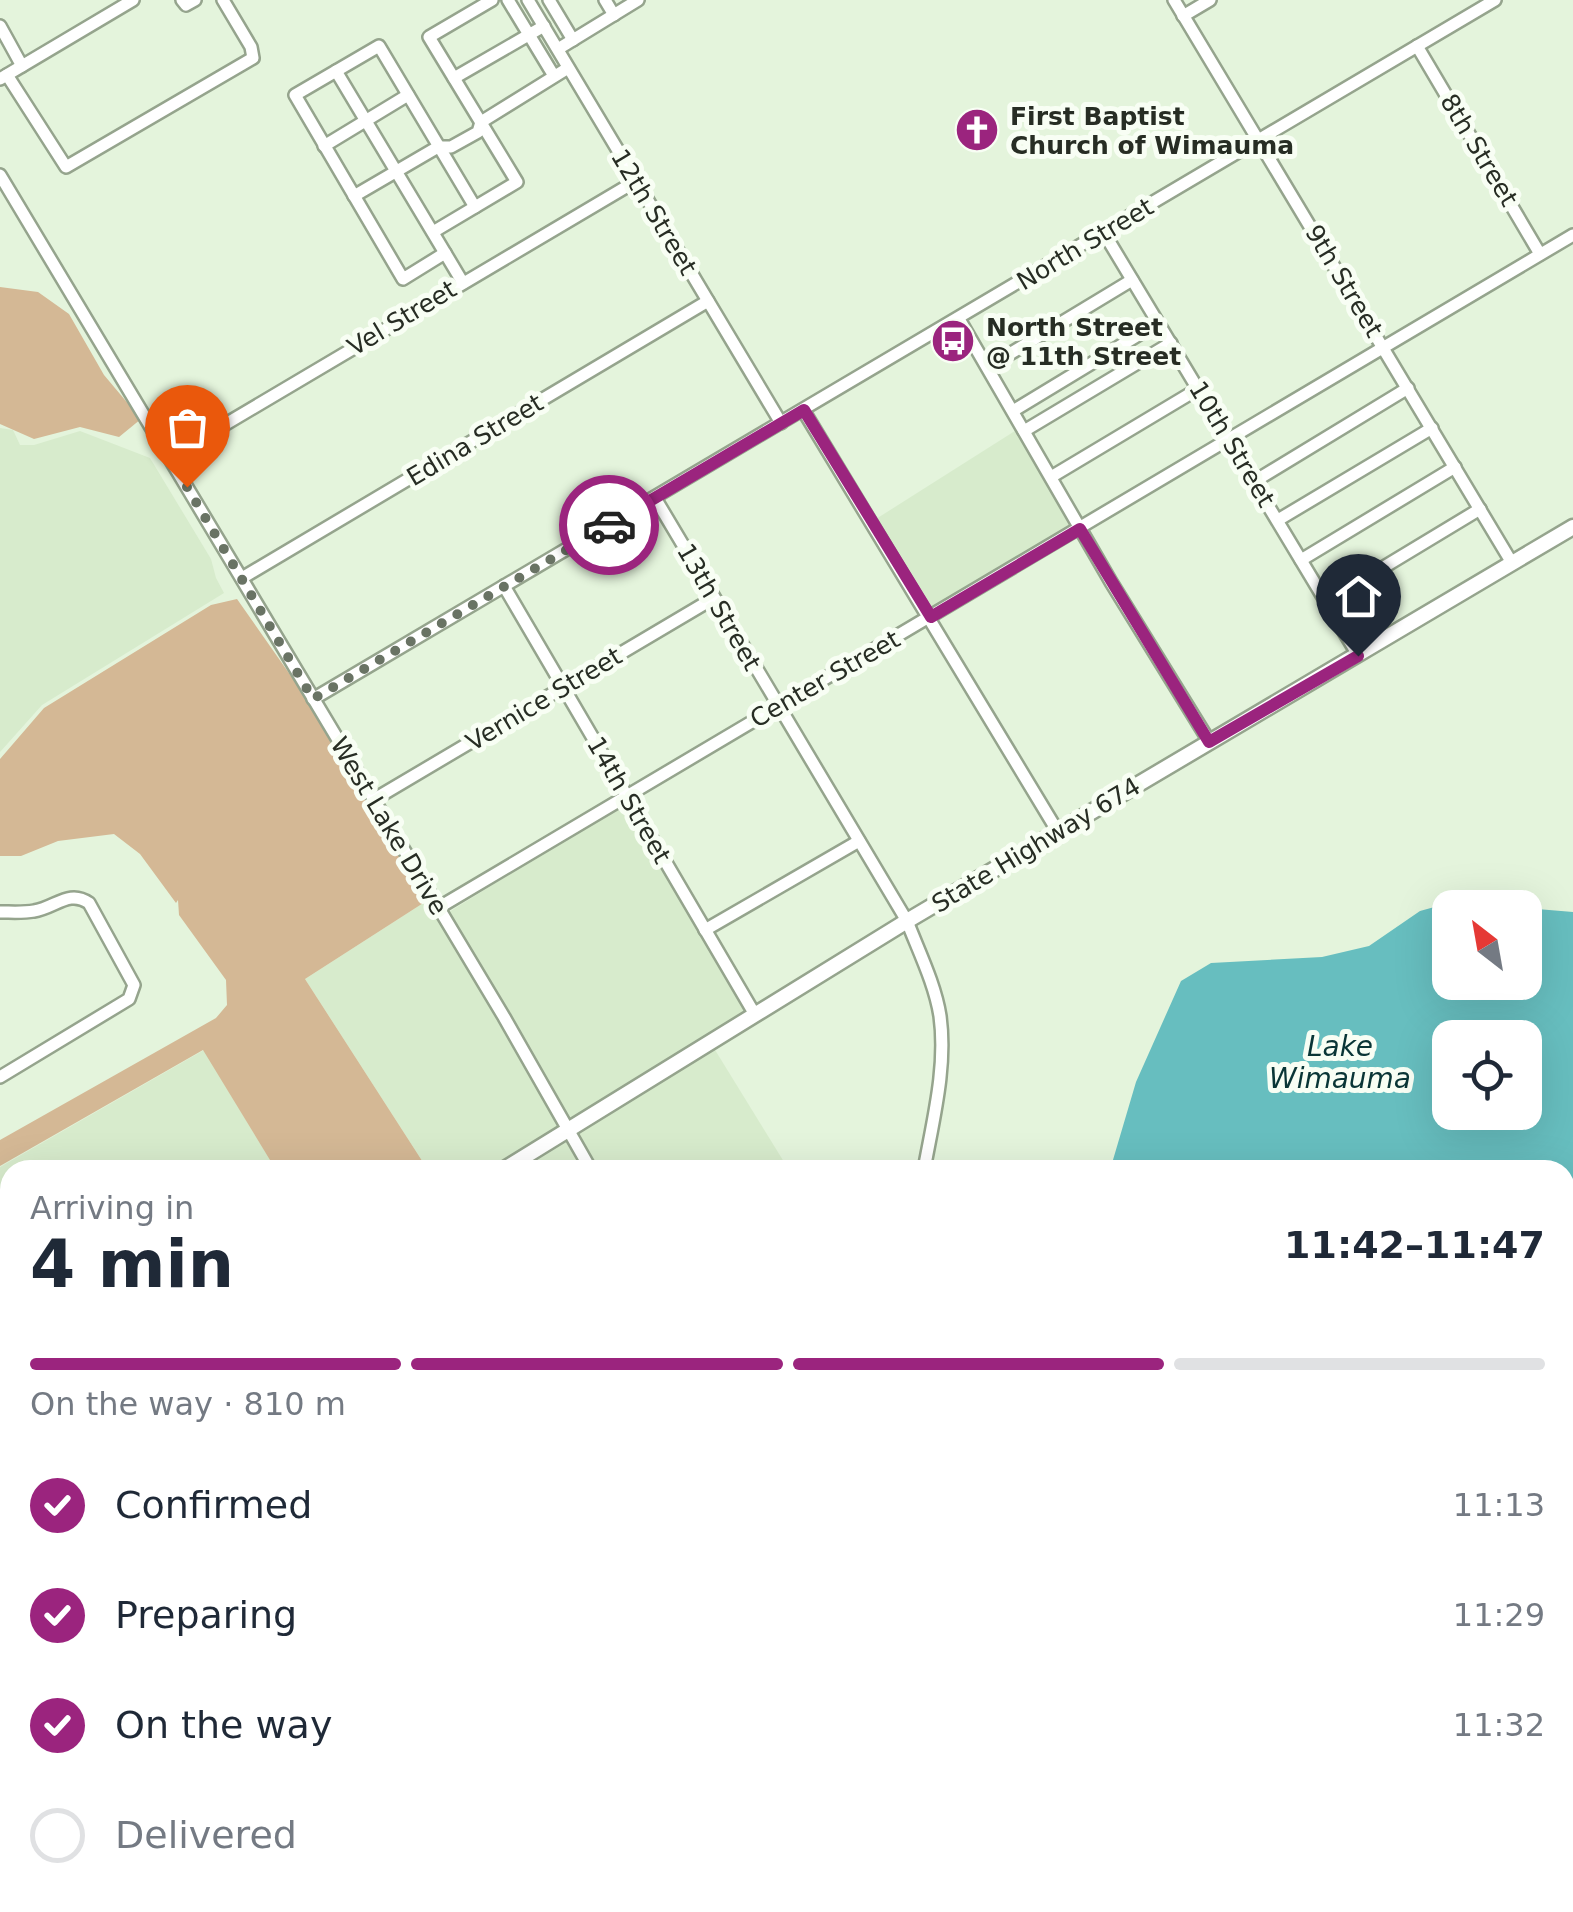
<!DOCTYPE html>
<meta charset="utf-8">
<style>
:root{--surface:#fff;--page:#f6f6f7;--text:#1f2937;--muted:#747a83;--line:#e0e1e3;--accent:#9b247e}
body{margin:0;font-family:"DejaVu Sans",sans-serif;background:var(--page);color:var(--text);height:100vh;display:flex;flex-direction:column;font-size:38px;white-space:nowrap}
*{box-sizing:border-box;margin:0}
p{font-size:32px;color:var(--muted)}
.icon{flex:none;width:55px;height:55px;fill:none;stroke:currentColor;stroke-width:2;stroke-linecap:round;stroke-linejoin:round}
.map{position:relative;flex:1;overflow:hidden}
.panel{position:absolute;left:0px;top:1160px;width:1575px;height:752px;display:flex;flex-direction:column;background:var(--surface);border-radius:30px 30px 0 0;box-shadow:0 10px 40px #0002}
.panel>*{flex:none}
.needle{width:65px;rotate:329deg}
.buttons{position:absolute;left:1432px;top:890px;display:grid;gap:20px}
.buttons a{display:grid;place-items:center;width:110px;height:110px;border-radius:20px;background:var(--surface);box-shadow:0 10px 40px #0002;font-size:50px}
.pin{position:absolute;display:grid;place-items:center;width:85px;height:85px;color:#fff;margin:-102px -42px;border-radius:50% 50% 50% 0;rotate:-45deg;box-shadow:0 0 10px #0007}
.pin .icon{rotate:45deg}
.courier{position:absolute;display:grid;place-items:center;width:100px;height:100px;margin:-50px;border:8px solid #9b247e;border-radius:50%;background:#fff;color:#222;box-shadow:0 2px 12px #0007}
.headline em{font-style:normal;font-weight:600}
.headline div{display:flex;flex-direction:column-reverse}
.headline{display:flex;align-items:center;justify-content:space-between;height:170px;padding:0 30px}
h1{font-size:65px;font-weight:600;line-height:75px}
.bar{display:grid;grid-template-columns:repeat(4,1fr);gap:15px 10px;align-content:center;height:120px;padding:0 30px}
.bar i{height:12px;border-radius:8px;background:var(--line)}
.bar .active{background:var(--accent)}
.bar p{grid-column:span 4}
ol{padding:0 30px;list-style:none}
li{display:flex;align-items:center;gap:30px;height:110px}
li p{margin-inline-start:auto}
li .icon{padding:10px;border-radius:50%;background:var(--accent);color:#fff;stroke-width:4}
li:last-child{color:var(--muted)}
li i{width:55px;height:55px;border:5px solid var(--line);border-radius:50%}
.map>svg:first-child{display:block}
</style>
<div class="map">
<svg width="1573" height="1912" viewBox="0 0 1573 1912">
<rect width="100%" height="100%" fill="#e4f4dc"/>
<g fill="#d7ebcc">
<path d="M0,428L13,430L20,445H34L80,431L150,458L211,559L216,578L224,593L42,705L0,752Z"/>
<path d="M1018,429L1074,527L932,610L876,519Z"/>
<path d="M625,802L748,1011L570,1121L445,910L449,912Z"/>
<path d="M428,900L563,1126L494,1170H428L305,979Z"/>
<path d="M712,1045L789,1170H596L575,1130Z"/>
<path d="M204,1050L276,1170H10V1208L0,1190V1167Z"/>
<path d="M567,1135L586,1170H513Z"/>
<path d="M1565,1718L1573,1719V1912H1049L1043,1903L1565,1902Z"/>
</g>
<g fill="#d4b895">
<path d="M0,287L38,292L69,314L104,375L141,419L119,437L80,427L34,439L0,424Z"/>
<path d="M237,599L312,706L428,900L305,979L428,1170H276L203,1050L0,1166V1140L216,1018L227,1005L226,980L179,915L178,900L176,903L140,854L114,834L58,841L21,856H0V759L44,708L211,605Z"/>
</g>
<g fill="#67bebf" fill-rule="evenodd">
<path d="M1438,906L1490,907L1450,908V982H1525V908L1573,912V1715L1565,1714V1170H1110L1136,1082L1181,981L1211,963L1322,957L1369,946L1420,911ZM1450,1038H1525V1112H1450Z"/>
<path d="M10,1658V1800L0,1795V1664Z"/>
<path d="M0,1863L10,1869V1902L86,1903L104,1912H0Z"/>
</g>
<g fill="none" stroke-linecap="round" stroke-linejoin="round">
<g stroke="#95a48d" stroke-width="16">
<g id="minor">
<path d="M182,0L186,5L195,0"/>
<path d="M508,0L554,76"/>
<path d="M528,0L781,423"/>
<path d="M549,0L573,40"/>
<path d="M605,0L614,15"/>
<path d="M1174,0L1512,563"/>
<path d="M1183,16L1210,0"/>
<path d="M0,26L22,66"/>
<path d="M1417,46L1540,254"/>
<path d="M558,49L638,0"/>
<path d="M336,71L463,283"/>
<path d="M7,75L66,167L253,58L251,47L223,0"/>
<path d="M454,78L544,26"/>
<path d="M0,79L133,0"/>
<path d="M324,146L408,95"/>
<path d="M0,175L504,1017L591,1170"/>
<path d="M354,196L438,147H451L478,132L481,122L568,68"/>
<path d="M433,232L517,182L429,37L492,0"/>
<path d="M1104,233L1358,655"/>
<path d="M445,253L403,279L295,95L379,46L475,207"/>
<path d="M959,319L1111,582L1209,741"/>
<path d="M988,367L1132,280"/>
<path d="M803,410L1058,832"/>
<path d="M1013,411L1158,323"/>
<path d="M1024,431L1171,343"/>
<path d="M170,457L636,181"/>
<path d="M1051,477L1198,389"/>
<path d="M1255,481L1408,388"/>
<path d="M655,498L907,921C919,952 935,984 940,1016C947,1067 933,1120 924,1170"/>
<path d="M1278,520L1432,428"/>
<path d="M1301,560L1455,467"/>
<path d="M242,578L708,301"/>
<path d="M504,586L754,1013"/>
<path d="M1326,602L1480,509"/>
<path d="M313,699L1495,0"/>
<path d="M373,800L714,598"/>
<path d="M438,908L1573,235"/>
<path d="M0,912C11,912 23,913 34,911C55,908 69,889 89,903L134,985L129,999L0,1077"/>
<path d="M705,930L859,841"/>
<path d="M0,1820L10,1826"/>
<path d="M0,1834L10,1841"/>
<path d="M145,1902L198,1912"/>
<path d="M265,1902L304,1912"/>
<path d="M928,1902L934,1912"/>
<path d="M1032,1902L1038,1912"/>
<path d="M314,1912L316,1902"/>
<path d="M324,1912L326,1902"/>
<path d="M736,1912L739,1902"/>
</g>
</g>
<g stroke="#95a48d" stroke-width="19">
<g id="major">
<path d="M503,1170L907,921L1573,527"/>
<path d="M0,1475L10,1469"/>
</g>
</g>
<use href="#minor" stroke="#fff" stroke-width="11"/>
<use href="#major" stroke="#fff" stroke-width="14"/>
</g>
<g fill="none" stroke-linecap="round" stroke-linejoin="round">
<path stroke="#697364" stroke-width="10" stroke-dasharray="0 18" d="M187,487L313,699L609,525"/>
<path stroke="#9b247e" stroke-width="12" d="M609,525L804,410L931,617L1080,529L1209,742L1358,656"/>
</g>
<defs>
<g id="church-disc" transform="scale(2.25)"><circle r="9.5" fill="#9b247e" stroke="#f8fef4"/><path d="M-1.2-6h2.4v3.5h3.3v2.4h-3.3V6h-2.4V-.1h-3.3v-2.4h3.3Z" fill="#fff"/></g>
<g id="bus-disc" transform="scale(2.25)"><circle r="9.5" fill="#9b247e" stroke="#f8fef4"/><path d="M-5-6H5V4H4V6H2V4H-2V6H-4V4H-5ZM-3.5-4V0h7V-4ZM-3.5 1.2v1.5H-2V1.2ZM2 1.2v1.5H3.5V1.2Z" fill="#fff"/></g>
</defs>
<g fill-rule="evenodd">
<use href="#church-disc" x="977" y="130"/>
<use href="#bus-disc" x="953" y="341"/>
</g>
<g text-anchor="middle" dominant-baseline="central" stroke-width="10" stroke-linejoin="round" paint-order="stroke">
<g font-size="25" font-weight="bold" fill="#272d24" stroke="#f8fef4" text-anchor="start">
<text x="1010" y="116">First Baptist<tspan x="1010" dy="29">Church of Wimauma</tspan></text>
<text x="986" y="327">North Street<tspan x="986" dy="29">@ 11th Street</tspan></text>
</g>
<g font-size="25" fill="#272d24" stroke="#f8fef4">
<text transform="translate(1479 150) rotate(59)">8th Street</text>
<text transform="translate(654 212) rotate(59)">12th Street</text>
<text transform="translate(1085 244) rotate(-31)">North Street</text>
<text transform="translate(1344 281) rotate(59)">9th Street</text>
<text transform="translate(402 318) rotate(-31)">Vel Street</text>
<text transform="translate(475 440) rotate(-31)">Edina Street</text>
<text transform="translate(1232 444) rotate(59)">10th Street</text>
<text transform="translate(719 607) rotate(60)">13th Street</text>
<text transform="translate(825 679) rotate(-30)">Center Street</text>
<text transform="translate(544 699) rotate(-31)">Vernice Street</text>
<text transform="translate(629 800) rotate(60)">14th Street</text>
<text transform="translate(389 826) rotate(59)">West Lake Drive</text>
<text transform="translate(1036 845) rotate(-31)">State Highway 674</text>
</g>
<g font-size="28" font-style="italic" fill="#093536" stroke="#f8fef4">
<text x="1340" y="1046">Lake<tspan x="1340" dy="32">Wimauma</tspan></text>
</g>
</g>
</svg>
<div class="buttons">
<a><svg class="needle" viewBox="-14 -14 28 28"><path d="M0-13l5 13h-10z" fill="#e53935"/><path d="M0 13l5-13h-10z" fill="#747a83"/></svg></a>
<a><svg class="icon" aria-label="locate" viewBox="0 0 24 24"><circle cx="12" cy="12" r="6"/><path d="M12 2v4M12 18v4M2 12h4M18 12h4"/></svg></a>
</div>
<div class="pin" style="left:187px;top:487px;background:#ea580c"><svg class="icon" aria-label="bag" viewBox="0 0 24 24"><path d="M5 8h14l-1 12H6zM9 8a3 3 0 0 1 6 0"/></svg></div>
<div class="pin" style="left:1358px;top:656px;background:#1f2937"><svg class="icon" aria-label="home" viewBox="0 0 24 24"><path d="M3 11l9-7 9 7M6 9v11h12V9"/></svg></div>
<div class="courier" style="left:609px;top:525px"><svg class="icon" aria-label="car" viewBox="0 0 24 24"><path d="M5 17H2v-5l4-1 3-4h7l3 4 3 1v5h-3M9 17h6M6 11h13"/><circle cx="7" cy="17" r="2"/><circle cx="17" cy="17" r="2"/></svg></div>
<section class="panel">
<div class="headline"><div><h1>4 min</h1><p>Arriving in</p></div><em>11:42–11:47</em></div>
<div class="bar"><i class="active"></i><i class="active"></i><i class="active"></i><i></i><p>On the way · 810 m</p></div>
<ol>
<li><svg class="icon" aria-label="check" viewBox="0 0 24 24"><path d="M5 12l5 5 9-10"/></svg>Confirmed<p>11:13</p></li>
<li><svg class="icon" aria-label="check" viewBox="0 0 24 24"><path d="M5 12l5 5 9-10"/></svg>Preparing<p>11:29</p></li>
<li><svg class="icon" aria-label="check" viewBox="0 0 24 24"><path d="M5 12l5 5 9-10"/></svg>On the way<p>11:32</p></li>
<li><i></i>Delivered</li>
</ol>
</section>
</div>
